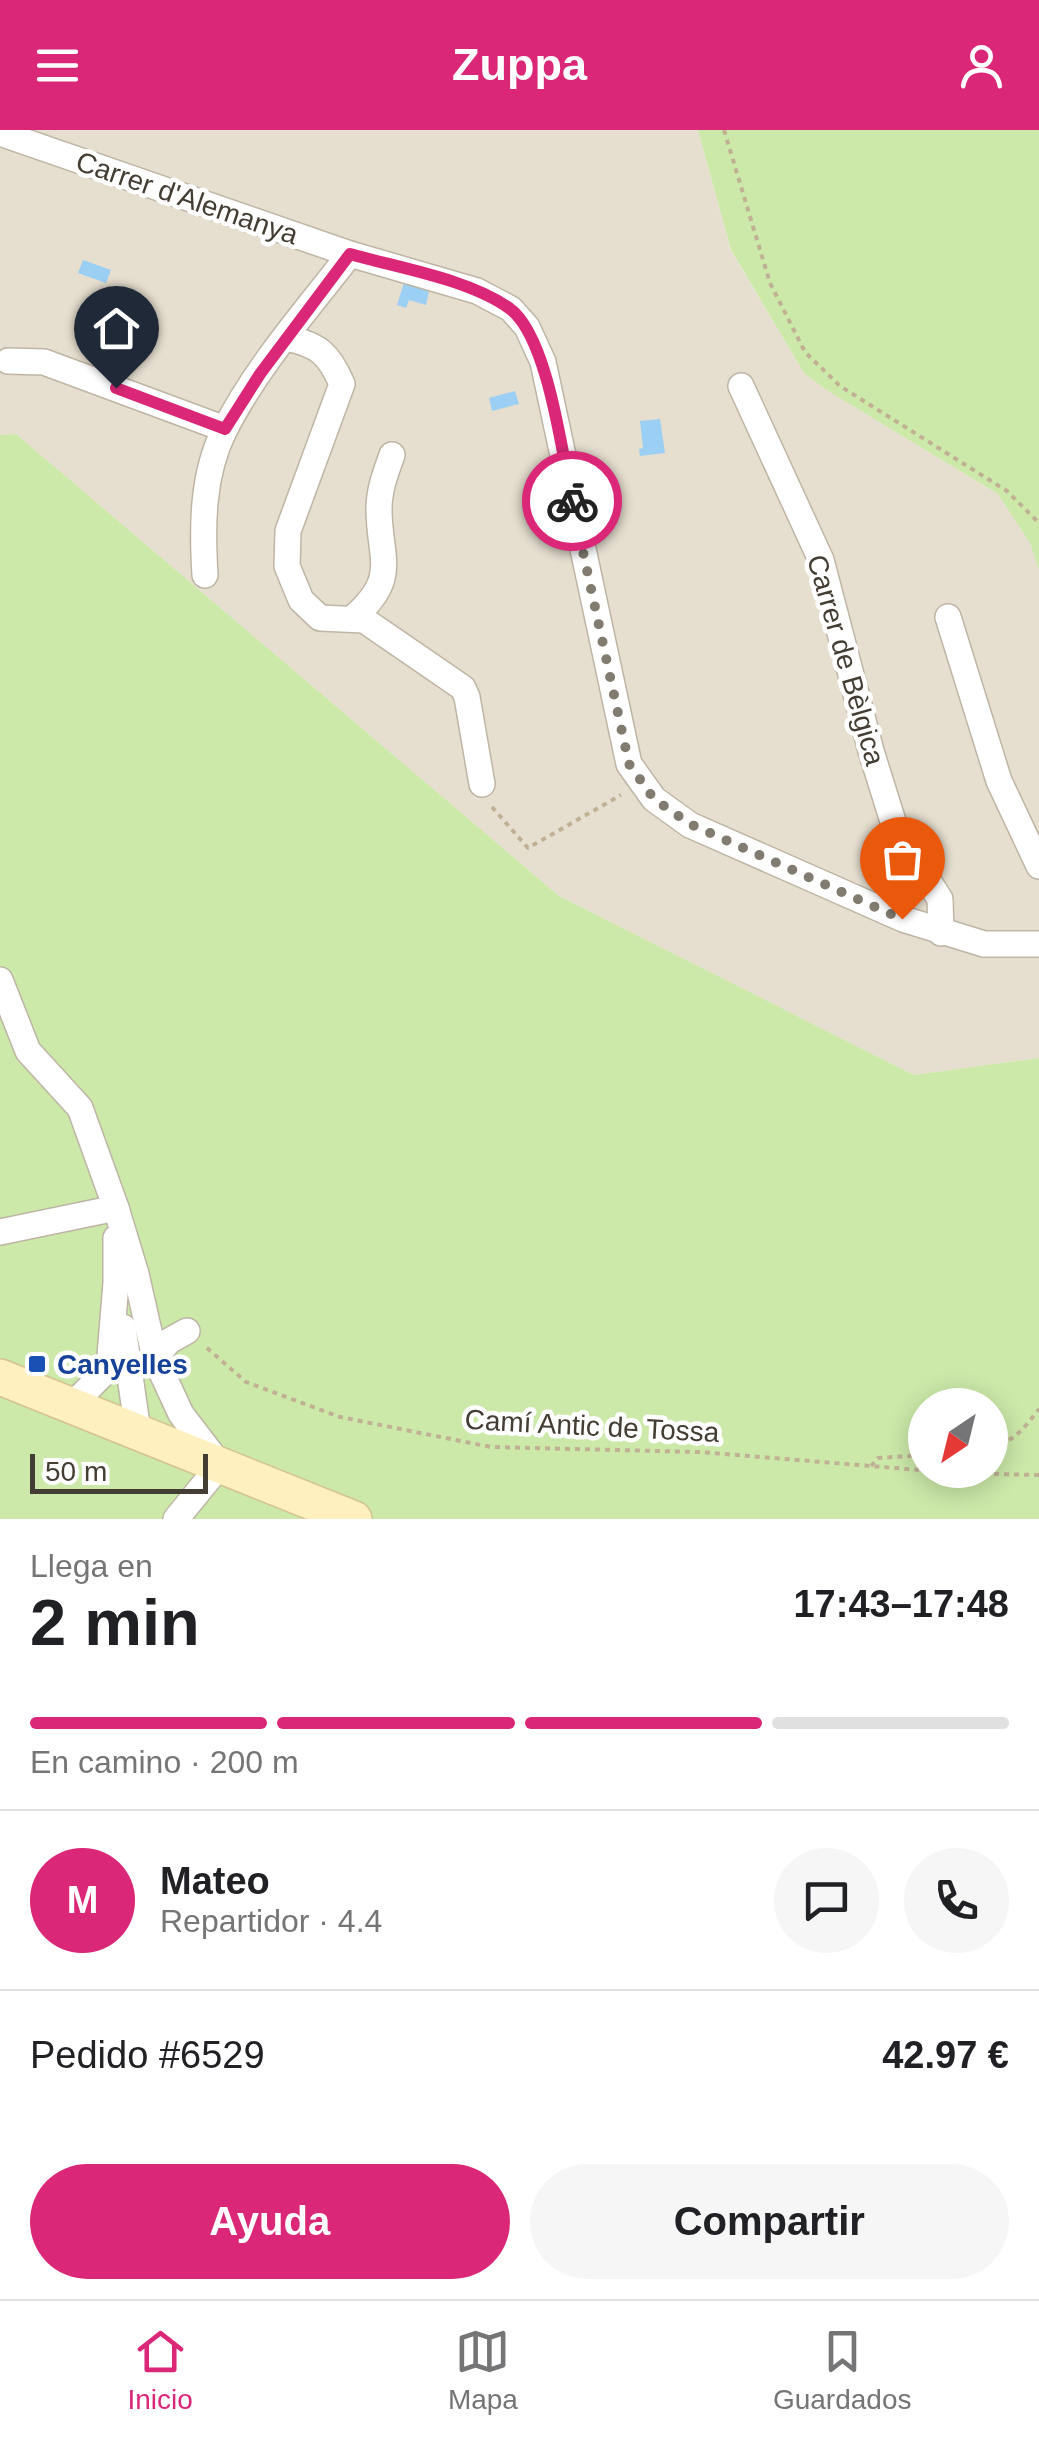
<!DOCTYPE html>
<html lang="es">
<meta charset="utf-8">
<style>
:root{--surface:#fff;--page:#f6f6f6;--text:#202124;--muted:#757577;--line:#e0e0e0;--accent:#db2777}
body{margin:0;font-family:Helvetica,sans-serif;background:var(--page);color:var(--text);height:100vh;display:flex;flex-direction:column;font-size:38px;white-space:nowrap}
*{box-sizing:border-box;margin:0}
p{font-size:32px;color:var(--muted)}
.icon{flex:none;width:55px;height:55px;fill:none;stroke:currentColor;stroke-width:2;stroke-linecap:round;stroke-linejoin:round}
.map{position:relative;height:1389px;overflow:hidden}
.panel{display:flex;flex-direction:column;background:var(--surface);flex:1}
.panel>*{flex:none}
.needle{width:65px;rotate:215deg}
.fabs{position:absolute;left:908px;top:1258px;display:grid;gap:20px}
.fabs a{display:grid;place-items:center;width:100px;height:100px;border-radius:50%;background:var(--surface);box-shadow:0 5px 25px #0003;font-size:50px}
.scale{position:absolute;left:30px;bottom:25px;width:178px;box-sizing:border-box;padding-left:10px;border:5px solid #443d33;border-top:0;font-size:28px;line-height:35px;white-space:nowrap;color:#443d33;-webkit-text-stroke:8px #fff;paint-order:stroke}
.pin{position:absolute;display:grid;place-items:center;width:85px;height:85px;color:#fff;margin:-102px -42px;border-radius:50% 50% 50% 0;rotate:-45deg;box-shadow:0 0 10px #0007}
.pin .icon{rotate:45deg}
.courier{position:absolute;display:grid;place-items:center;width:100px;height:100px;margin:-50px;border:8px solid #db2777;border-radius:50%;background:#fff;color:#222;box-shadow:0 2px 12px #0007}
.headline em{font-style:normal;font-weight:700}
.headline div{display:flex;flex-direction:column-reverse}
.headline{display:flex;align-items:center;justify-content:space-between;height:170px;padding:0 30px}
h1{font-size:65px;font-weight:700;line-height:75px}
.bar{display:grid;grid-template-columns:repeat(4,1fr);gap:15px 10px;align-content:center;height:120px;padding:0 30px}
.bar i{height:12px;border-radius:8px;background:var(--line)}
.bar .current{background:var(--accent)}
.bar p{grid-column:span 4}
.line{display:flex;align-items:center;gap:25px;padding:0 30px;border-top:2px solid var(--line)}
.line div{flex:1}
.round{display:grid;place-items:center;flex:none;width:105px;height:105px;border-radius:52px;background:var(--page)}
.primary-button{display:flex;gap:20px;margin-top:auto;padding:20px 30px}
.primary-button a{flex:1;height:115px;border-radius:60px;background:var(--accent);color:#fff;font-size:40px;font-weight:700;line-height:115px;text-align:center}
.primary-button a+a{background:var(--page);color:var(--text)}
header{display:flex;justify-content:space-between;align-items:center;height:130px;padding:0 30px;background:var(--accent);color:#fff;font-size:45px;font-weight:700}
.tab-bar{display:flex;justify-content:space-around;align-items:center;height:140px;border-top:2px solid var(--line);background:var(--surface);font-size:28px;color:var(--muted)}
.tab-bar a{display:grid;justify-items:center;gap:5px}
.tab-bar .current{color:var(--accent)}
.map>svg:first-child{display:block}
</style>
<header><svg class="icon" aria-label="menu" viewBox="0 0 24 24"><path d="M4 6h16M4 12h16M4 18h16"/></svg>Zuppa<svg class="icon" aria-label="person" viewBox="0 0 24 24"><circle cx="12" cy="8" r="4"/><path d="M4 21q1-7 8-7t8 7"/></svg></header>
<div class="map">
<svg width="1039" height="1389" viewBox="0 0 1039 1389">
<rect width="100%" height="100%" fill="#f2ede2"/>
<path fill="#e6dfd0" d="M0,0H698L731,121L804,243L825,259L998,364L1030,413L1039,440V928L914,945L559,766L16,304L0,305Z"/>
<g fill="#cce9a9" fill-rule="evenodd">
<path d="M698,0H1039V440L1030,413L998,364L825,259L804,243L731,120Z"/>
<path d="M16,304L559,766L914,945L1039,928V1389H0V305ZM925,1275H990V1340H925Z"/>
</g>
<g fill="#9bcff3">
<path d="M83,130L111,140L106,153L78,143Z"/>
<path d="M404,153L429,161L426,175L409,170L406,178L397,175Z"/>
<path d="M515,261L519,274L492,281L489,268Z"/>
<path d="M660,289L665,323L640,326L639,319L643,318L640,291Z"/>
</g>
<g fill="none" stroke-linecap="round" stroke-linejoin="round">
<g stroke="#beb5a5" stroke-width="28">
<g id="minor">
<path d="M0,3L350,124L477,161L511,179L527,197L543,232L629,634L654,669L690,695L903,789L984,814H1039"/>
<path d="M287,208C319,215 329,224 342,254L288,401L287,436L301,470L320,488L364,490L463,558L467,567L482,654"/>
<path d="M8,231L44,232L225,299"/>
<path d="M741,256L821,430L871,621L896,701L940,769L941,803"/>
<path d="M205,445C202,397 202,345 224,301C256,237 307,180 350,124"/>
<path d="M948,487L999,651L1039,736"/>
<path d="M353,488C400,447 379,429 379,379C379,359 386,342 392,325"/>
<path d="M0,850L28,921L80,978L116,1078L136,1144L155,1228L181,1284L220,1335L176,1389"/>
<path d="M0,1102L116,1078"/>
<path d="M123,1197L138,1302"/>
<path d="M155,1228L169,1211L187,1201"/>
<path d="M72,1275L109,1238L116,1153V1108"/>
</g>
</g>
<g stroke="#d4c290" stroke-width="38">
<path id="secondary" d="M0,1247L354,1389"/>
</g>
<g stroke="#c0b195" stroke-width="4" stroke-dasharray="5 5" stroke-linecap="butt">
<path d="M724,0L770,153L805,222L840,256L1007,361L1039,393"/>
<path d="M492,677L528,718L621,665"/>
<path d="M207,1218L246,1252L340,1287L491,1317L700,1322L956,1343L1039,1345"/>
<path d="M990,1316C1013,1314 1025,1297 1039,1279"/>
<path d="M871,1336L878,1328L925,1325"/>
</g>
<use href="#minor" stroke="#fff" stroke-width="25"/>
<use href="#secondary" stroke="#fff0bf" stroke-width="35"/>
</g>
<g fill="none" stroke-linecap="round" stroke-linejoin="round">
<path stroke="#817b70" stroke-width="10" stroke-dasharray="0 18" d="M572,371L629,634L654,669L690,694L902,789"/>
<path stroke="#db2777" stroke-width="12" d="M116,258L225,299L260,244L350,124C399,138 468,149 509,178C548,206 562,323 572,371"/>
</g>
<rect fill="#1a4fb4" stroke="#fff" stroke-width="4" x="27" y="1224" width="20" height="20" rx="5"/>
<g text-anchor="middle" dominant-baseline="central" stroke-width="9" stroke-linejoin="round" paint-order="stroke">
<g font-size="28" fill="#443d33" stroke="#fff">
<text transform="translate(187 68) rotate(19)">Carrer d'Alemanya</text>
<text transform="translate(846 530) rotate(74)">Carrer de Bèlgica</text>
<text transform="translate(592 1296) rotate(3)">Camí Antic de Tossa</text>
</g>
<g font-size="28" font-weight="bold" fill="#164399" stroke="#fff" text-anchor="start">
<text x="57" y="1234">Canyelles</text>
</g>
</g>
</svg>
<div class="fabs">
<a><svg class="needle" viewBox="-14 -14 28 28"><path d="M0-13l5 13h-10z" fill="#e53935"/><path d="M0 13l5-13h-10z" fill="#757577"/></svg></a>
</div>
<div class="scale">50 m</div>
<div class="pin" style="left:902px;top:789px;background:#ea580c"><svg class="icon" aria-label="bag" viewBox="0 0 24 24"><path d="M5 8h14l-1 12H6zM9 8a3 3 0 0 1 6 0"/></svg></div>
<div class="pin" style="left:116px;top:258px;background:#1f2937"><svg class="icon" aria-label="home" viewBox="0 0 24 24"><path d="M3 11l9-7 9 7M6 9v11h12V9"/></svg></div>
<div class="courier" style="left:572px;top:371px"><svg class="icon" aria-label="bike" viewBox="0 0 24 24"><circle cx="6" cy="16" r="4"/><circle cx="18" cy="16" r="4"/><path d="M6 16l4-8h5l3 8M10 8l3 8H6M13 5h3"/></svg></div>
</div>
<section class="panel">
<div class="headline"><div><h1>2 min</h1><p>Llega en</p></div><em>17:43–17:48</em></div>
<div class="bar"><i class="current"></i><i class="current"></i><i class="current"></i><i></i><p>En camino · 200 m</p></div>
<div class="line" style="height:180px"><b class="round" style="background:var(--accent);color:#fff">M</b><div><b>Mateo</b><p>Repartidor · 4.4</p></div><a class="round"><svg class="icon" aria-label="chat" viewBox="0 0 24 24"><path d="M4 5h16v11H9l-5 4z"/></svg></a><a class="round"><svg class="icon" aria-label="phone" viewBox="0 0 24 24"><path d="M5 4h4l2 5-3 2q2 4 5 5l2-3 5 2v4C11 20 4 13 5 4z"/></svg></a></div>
<div class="line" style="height:130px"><div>Pedido #6529</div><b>42.97 €</b></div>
<div class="primary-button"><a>Ayuda</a><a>Compartir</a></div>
</section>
<nav class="tab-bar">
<a class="current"><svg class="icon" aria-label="home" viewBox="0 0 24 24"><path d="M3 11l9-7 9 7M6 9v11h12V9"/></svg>Inicio</a>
<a><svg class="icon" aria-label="map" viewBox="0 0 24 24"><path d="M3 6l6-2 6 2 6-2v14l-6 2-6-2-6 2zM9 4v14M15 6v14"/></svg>Mapa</a>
<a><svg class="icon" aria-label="saved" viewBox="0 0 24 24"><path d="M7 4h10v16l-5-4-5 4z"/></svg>Guardados</a>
</nav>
